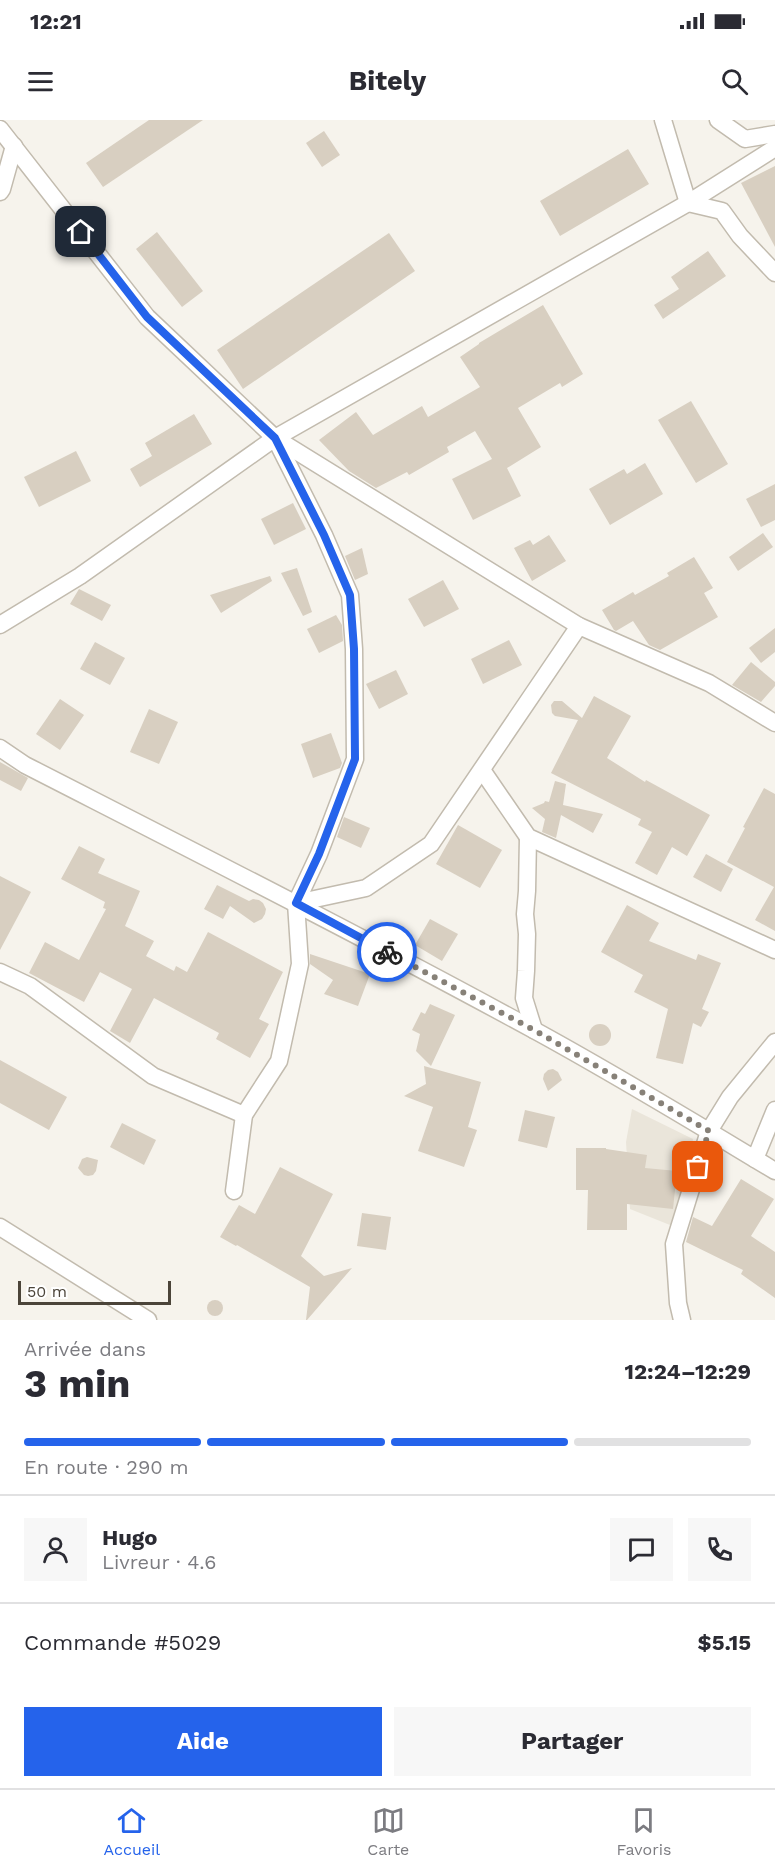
<!DOCTYPE html>
<html lang="fr">
<meta charset="utf-8">
<style>
:root{--surface:#fff;--page:#f7f7f7;--text:#2b2b33;--muted:#7c7c81;--line:#e1e1e2;--accent:#2563eb}
body{margin:0;font-family:"Work Sans",sans-serif;background:var(--page);color:var(--text);height:100vh;display:flex;flex-direction:column;font-size:22px;white-space:nowrap}
*{box-sizing:border-box;margin:0}
p{font-size:20px;color:var(--muted)}
.icon{flex:none;width:33px;height:33px;fill:none;stroke:currentColor;stroke-width:2;stroke-linecap:round;stroke-linejoin:round}
.map{position:relative;height:1200px;overflow:hidden}
.side{display:flex;flex-direction:column;background:var(--surface);flex:1}
.side>*{flex:none}
.scale{position:absolute;left:18px;bottom:15px;width:153px;box-sizing:border-box;padding-left:6px;border:3px solid #4b4439;border-top:0;font-size:16px;line-height:21px;white-space:nowrap;color:#4b4439;-webkit-text-stroke:4px #fff;paint-order:stroke}
.pin{position:absolute;display:grid;place-items:center;width:51px;height:51px;color:#fff;margin:-26px;border-radius:12px;box-shadow:0 3px 9px #0006}
.courier{position:absolute;display:grid;place-items:center;width:60px;height:60px;margin:-30px;border:4px solid #2563eb;border-radius:50%;background:#fff;color:#222;box-shadow:0 2px 8px #0007}
.summary em{font-style:normal;font-weight:700}
.summary div{display:flex;flex-direction:column-reverse}
.summary{display:flex;align-items:center;justify-content:space-between;height:102px;padding:0 24px}
h1{font-size:39px;font-weight:700;line-height:45px}
.bar{display:grid;grid-template-columns:repeat(4,1fr);gap:9px 6px;align-content:center;height:72px;padding:0 24px}
.bar i{height:8px;border-radius:4px;background:var(--line)}
.bar .active{background:var(--accent)}
.bar p{grid-column:span 4}
.line{display:flex;align-items:center;gap:15px;padding:0 24px;border-top:2px solid var(--line)}
.line div{flex:1}
.round{display:grid;place-items:center;flex:none;width:63px;height:63px;border-radius:0px;background:var(--page)}
.primary-button{display:flex;gap:12px;margin-top:auto;padding:12px 24px}
.primary-button a{flex:1;height:69px;border-radius:0px;background:var(--accent);color:#fff;font-size:24px;font-weight:700;line-height:69px;text-align:center}
.primary-button a+a{background:var(--page);color:var(--text)}
.status{display:flex;justify-content:space-between;align-items:center;height:42px;padding:0 30px;background:var(--surface);direction:ltr}
.status svg{height:16px;fill:currentColor}
header{display:flex;justify-content:space-between;align-items:center;height:78px;padding:0 24px;background:var(--surface);font-size:27px;font-weight:700}
.tab-bar{display:flex;justify-content:space-around;align-items:center;height:84px;border-top:2px solid var(--line);background:var(--surface);font-size:16px;color:var(--muted)}
.tab-bar a{display:grid;justify-items:center;gap:3px}
.tab-bar .active{color:var(--accent)}
.map>svg:first-child{display:block}
</style>
<div class="status"><b>12:21</b><svg viewBox="0 0 49 12"><path d="M0 12V9h3v3zM5 12V6h3v6zM10 12V3h3v9zM15 12V0h3v12zM26 1h20v11H26zM47 4h2v5h-2z"/></svg></div>
<header><svg class="icon" aria-label="menu" viewBox="0 0 24 24"><path d="M4 6h16M4 12h16M4 18h16"/></svg>Bitely<svg class="icon" aria-label="search" viewBox="0 0 24 24"><circle cx="10" cy="10" r="6"/><path d="M15 15l6 6"/></svg></header>
<div class="map">
<svg width="775" height="1200" viewBox="0 0 775 1200">
<rect width="100%" height="100%" fill="#f6f3ec"/>
<path fill="#eae5da" d="M632,989L693,1019L675,1107L630,1089L626,1022Z"/>
<g fill="#d8cfc1">
<path d="M149,0H203L103,67L86,43Z"/>
<path d="M324,11L340,35L322,47L306,23Z"/>
<path d="M628,29L649,64L560,116L540,81Z"/>
<path d="M775,46V127L741,63Z"/>
<path d="M157,112L203,171L182,187L136,129Z"/>
<path d="M389,113L415,151L243,269L217,230Z"/>
<path d="M708,131L726,156L663,199L654,185L679,169L671,157Z"/>
<path d="M543,185L583,254L562,267L560,263L518,288L541,327L507,348L521,376L473,400L452,359L492,339L475,311L447,327L449,332L409,355L407,352L376,368L349,351L319,320L356,292L373,315L422,286L428,297L480,267L460,237L479,224V223Z"/>
<path d="M691,281L728,344L696,363L658,300Z"/>
<path d="M194,294L212,324L140,367L130,349L152,336L145,323Z"/>
<path d="M76,331L91,361L39,387L24,357Z"/>
<path d="M645,343L663,374L610,405L589,369L624,349L627,354Z"/>
<path d="M775,364V400L761,407L746,379Z"/>
<path d="M293,383L306,409L274,425L261,399Z"/>
<path d="M763,413L773,427L738,451L729,437Z"/>
<path d="M549,415L566,441L532,461L514,428L530,420L533,425Z"/>
<path d="M362,428L368,454L355,460L345,436Z"/>
<path d="M694,437L713,468L704,473L718,497L660,530L649,525L633,501L616,511L614,510L602,490L633,472L635,475L669,456L667,453Z"/>
<path d="M297,448L312,492L303,496L281,453Z"/>
<path d="M270,456L272,461L221,493L210,475Z"/>
<path d="M443,460L459,489L424,507L408,479Z"/>
<path d="M79,469L111,485L102,501L70,484Z"/>
<path d="M336,495L342,505L343,521L319,533L307,509Z"/>
<path d="M775,508V532L761,543L749,528Z"/>
<path d="M509,520L522,545L483,564L471,539Z"/>
<path d="M95,522L125,538L110,565L80,549Z"/>
<path d="M751,542L775,562V566L761,582L732,565Z"/>
<path d="M396,550L408,574L379,589L366,564Z"/>
<path d="M594,576L631,596L607,638L645,662L646,660L710,695L687,736L672,727L657,755L635,743L652,712L638,705L641,699L551,653L578,600L555,596L552,593L551,585L554,581H562L582,598Z"/>
<path d="M60,579L84,595L60,630L36,614Z"/>
<path d="M149,589L178,602L159,644L130,632Z"/>
<path d="M331,613L342,643L340,648L313,658L301,624Z"/>
<path d="M0,642L28,658L21,671L0,660Z"/>
<path d="M555,661L566,664L563,685L603,694L593,713L561,695L556,718L542,712L545,699L532,688L544,683L545,681L549,682Z"/>
<path d="M764,668L775,674V811L755,800L774,767L727,742L745,708L743,707Z"/>
<path d="M344,697L370,708L361,728L337,717Z"/>
<path d="M458,705L502,730L480,768L436,744Z"/>
<path d="M79,726L105,739L98,753L140,771L125,806L154,821L146,836L174,851L176,846L187,852L208,812L283,852L259,899L269,904L250,938L216,919L219,913L154,878L130,923L110,911L132,869L100,852L84,882L29,853L45,822L79,840L106,789L103,788L105,782L61,759Z"/>
<path d="M706,734L733,749L721,772L693,757Z"/>
<path d="M0,756L31,772L0,830Z"/>
<path d="M217,765L249,781L253,779L259,780L263,783L266,789L265,794L262,799L254,803L230,786L223,799L204,789Z"/>
<path d="M627,785L659,803L649,821L696,840L698,834L721,843L702,889L709,892L701,907L693,903L683,944L656,938L668,889L634,872L643,855L601,832Z"/>
<path d="M430,799L458,814L442,841L415,825Z"/>
<path d="M310,834L370,854L358,886L324,874L333,860L310,844Z"/>
<path d="M430,884L455,895L431,946L416,931L420,914L412,910L421,892L425,894Z"/>
<circle cx="600" cy="915" r="11"/>
<path d="M0,940L67,977L49,1010L0,983Z"/>
<path d="M424,946L481,962L468,1007L477,1010L464,1047L418,1031L433,987L404,976L426,964Z"/>
<path d="M553,949L558,952L562,960L548,971L543,959L544,954L548,950Z"/>
<path d="M525,990L555,997L547,1028L518,1021Z"/>
<path d="M122,1003L156,1020L144,1045L110,1027Z"/>
<path d="M576,1028H606V1029L647,1035L645,1048L677,1051L673,1089L627,1084V1110H587L588,1070H576Z"/>
<path d="M87,1037L98,1040L96,1051L93,1055L88,1056L84,1055L78,1048L82,1039Z"/>
<path d="M280,1047L333,1074L301,1136L324,1156L352,1148L307,1200H306L310,1167L237,1125L236,1126L220,1117L239,1085L255,1094Z"/>
<path d="M741,1059L774,1079L751,1116L775,1132V1178L741,1154L743,1150L686,1122L693,1097L712,1106Z"/>
<path d="M362,1093L391,1097L386,1130L357,1126Z"/>
<circle cx="215" cy="1188" r="8"/>
</g>
<g fill="none" stroke-linecap="round" stroke-linejoin="round">
<g stroke="#c2bbae" stroke-width="19">
<g id="street">
<path d="M663,0L688,83L722,91L740,116L775,153"/>
<path d="M718,0L745,19L775,14"/>
<path d="M0,9L147,197L275,318L579,506L709,563L775,603"/>
<path d="M0,72L2,69L14,26"/>
<path d="M0,505L80,456L275,318L688,83L775,28"/>
<path d="M0,628L25,645C195,732 365,818 532,909C615,954 695,1003 775,1051"/>
<path d="M482,650L528,717L775,830"/>
<path d="M528,717L527,771L525,794L527,814L526,851L524,878L534,910"/>
<path d="M296,783L366,768L431,724L579,506"/>
<path d="M0,852L30,866L153,956L244,995"/>
<path d="M755,1039L775,990"/>
<path d="M234,1071L244,995L279,941L300,844L296,783L319,734L355,639L354,529L350,475L324,415L276,320"/>
<path d="M0,1107L148,1200"/>
<path d="M682,1200L678,1183L674,1124L709,1011L730,977L775,922"/>
</g>
</g>
<use href="#street" stroke="#fff" stroke-width="16"/>
</g>
<g fill="none" stroke-linecap="round" stroke-linejoin="round">
<path stroke="#878178" stroke-width="6" stroke-dasharray="0 10.8" d="M387,832L534,910L709,1011L698,1047"/>
<path stroke="#2563eb" stroke-width="8" d="M81,112L147,197L275,318L324,415L350,475L354,529L355,639L319,734L296,783L387,832"/>
</g>
</svg>
<div class="scale">50 m</div>
<div class="pin" style="left:698px;top:1047px;background:#ea580c"><svg class="icon" aria-label="bag" viewBox="0 0 24 24"><path d="M5 8h14l-1 12H6zM9 8a3 3 0 0 1 6 0"/></svg></div>
<div class="pin" style="left:81px;top:112px;background:#1f2937"><svg class="icon" aria-label="home" viewBox="0 0 24 24"><path d="M3 11l9-7 9 7M6 9v11h12V9"/></svg></div>
<div class="courier" style="left:387px;top:832px"><svg class="icon" aria-label="bike" viewBox="0 0 24 24"><circle cx="6" cy="16" r="4"/><circle cx="18" cy="16" r="4"/><path d="M6 16l4-8h5l3 8M10 8l3 8H6M13 5h3"/></svg></div>
</div>
<section class="side">
<div class="summary"><div><h1>3 min</h1><p>Arrivée dans</p></div><em>12:24–12:29</em></div>
<div class="bar"><i class="active"></i><i class="active"></i><i class="active"></i><i></i><p>En route · 290 m</p></div>
<div class="line" style="height:108px"><a class="round"><svg class="icon" aria-label="person" viewBox="0 0 24 24"><circle cx="12" cy="8" r="4"/><path d="M4 21q1-7 8-7t8 7"/></svg></a><div><b>Hugo</b><p>Livreur · 4.6</p></div><a class="round"><svg class="icon" aria-label="chat" viewBox="0 0 24 24"><path d="M4 5h16v11H9l-5 4z"/></svg></a><a class="round"><svg class="icon" aria-label="phone" viewBox="0 0 24 24"><path d="M5 4h4l2 5-3 2q2 4 5 5l2-3 5 2v4C11 20 4 13 5 4z"/></svg></a></div>
<div class="line" style="height:78px"><div>Commande #5029</div><b>$5.15</b></div>
<div class="primary-button"><a>Aide</a><a>Partager</a></div>
</section>
<nav class="tab-bar">
<a class="active"><svg class="icon" aria-label="home" viewBox="0 0 24 24"><path d="M3 11l9-7 9 7M6 9v11h12V9"/></svg>Accueil</a>
<a><svg class="icon" aria-label="map" viewBox="0 0 24 24"><path d="M3 6l6-2 6 2 6-2v14l-6 2-6-2-6 2zM9 4v14M15 6v14"/></svg>Carte</a>
<a><svg class="icon" aria-label="saved" viewBox="0 0 24 24"><path d="M7 4h10v16l-5-4-5 4z"/></svg>Favoris</a>
</nav>
